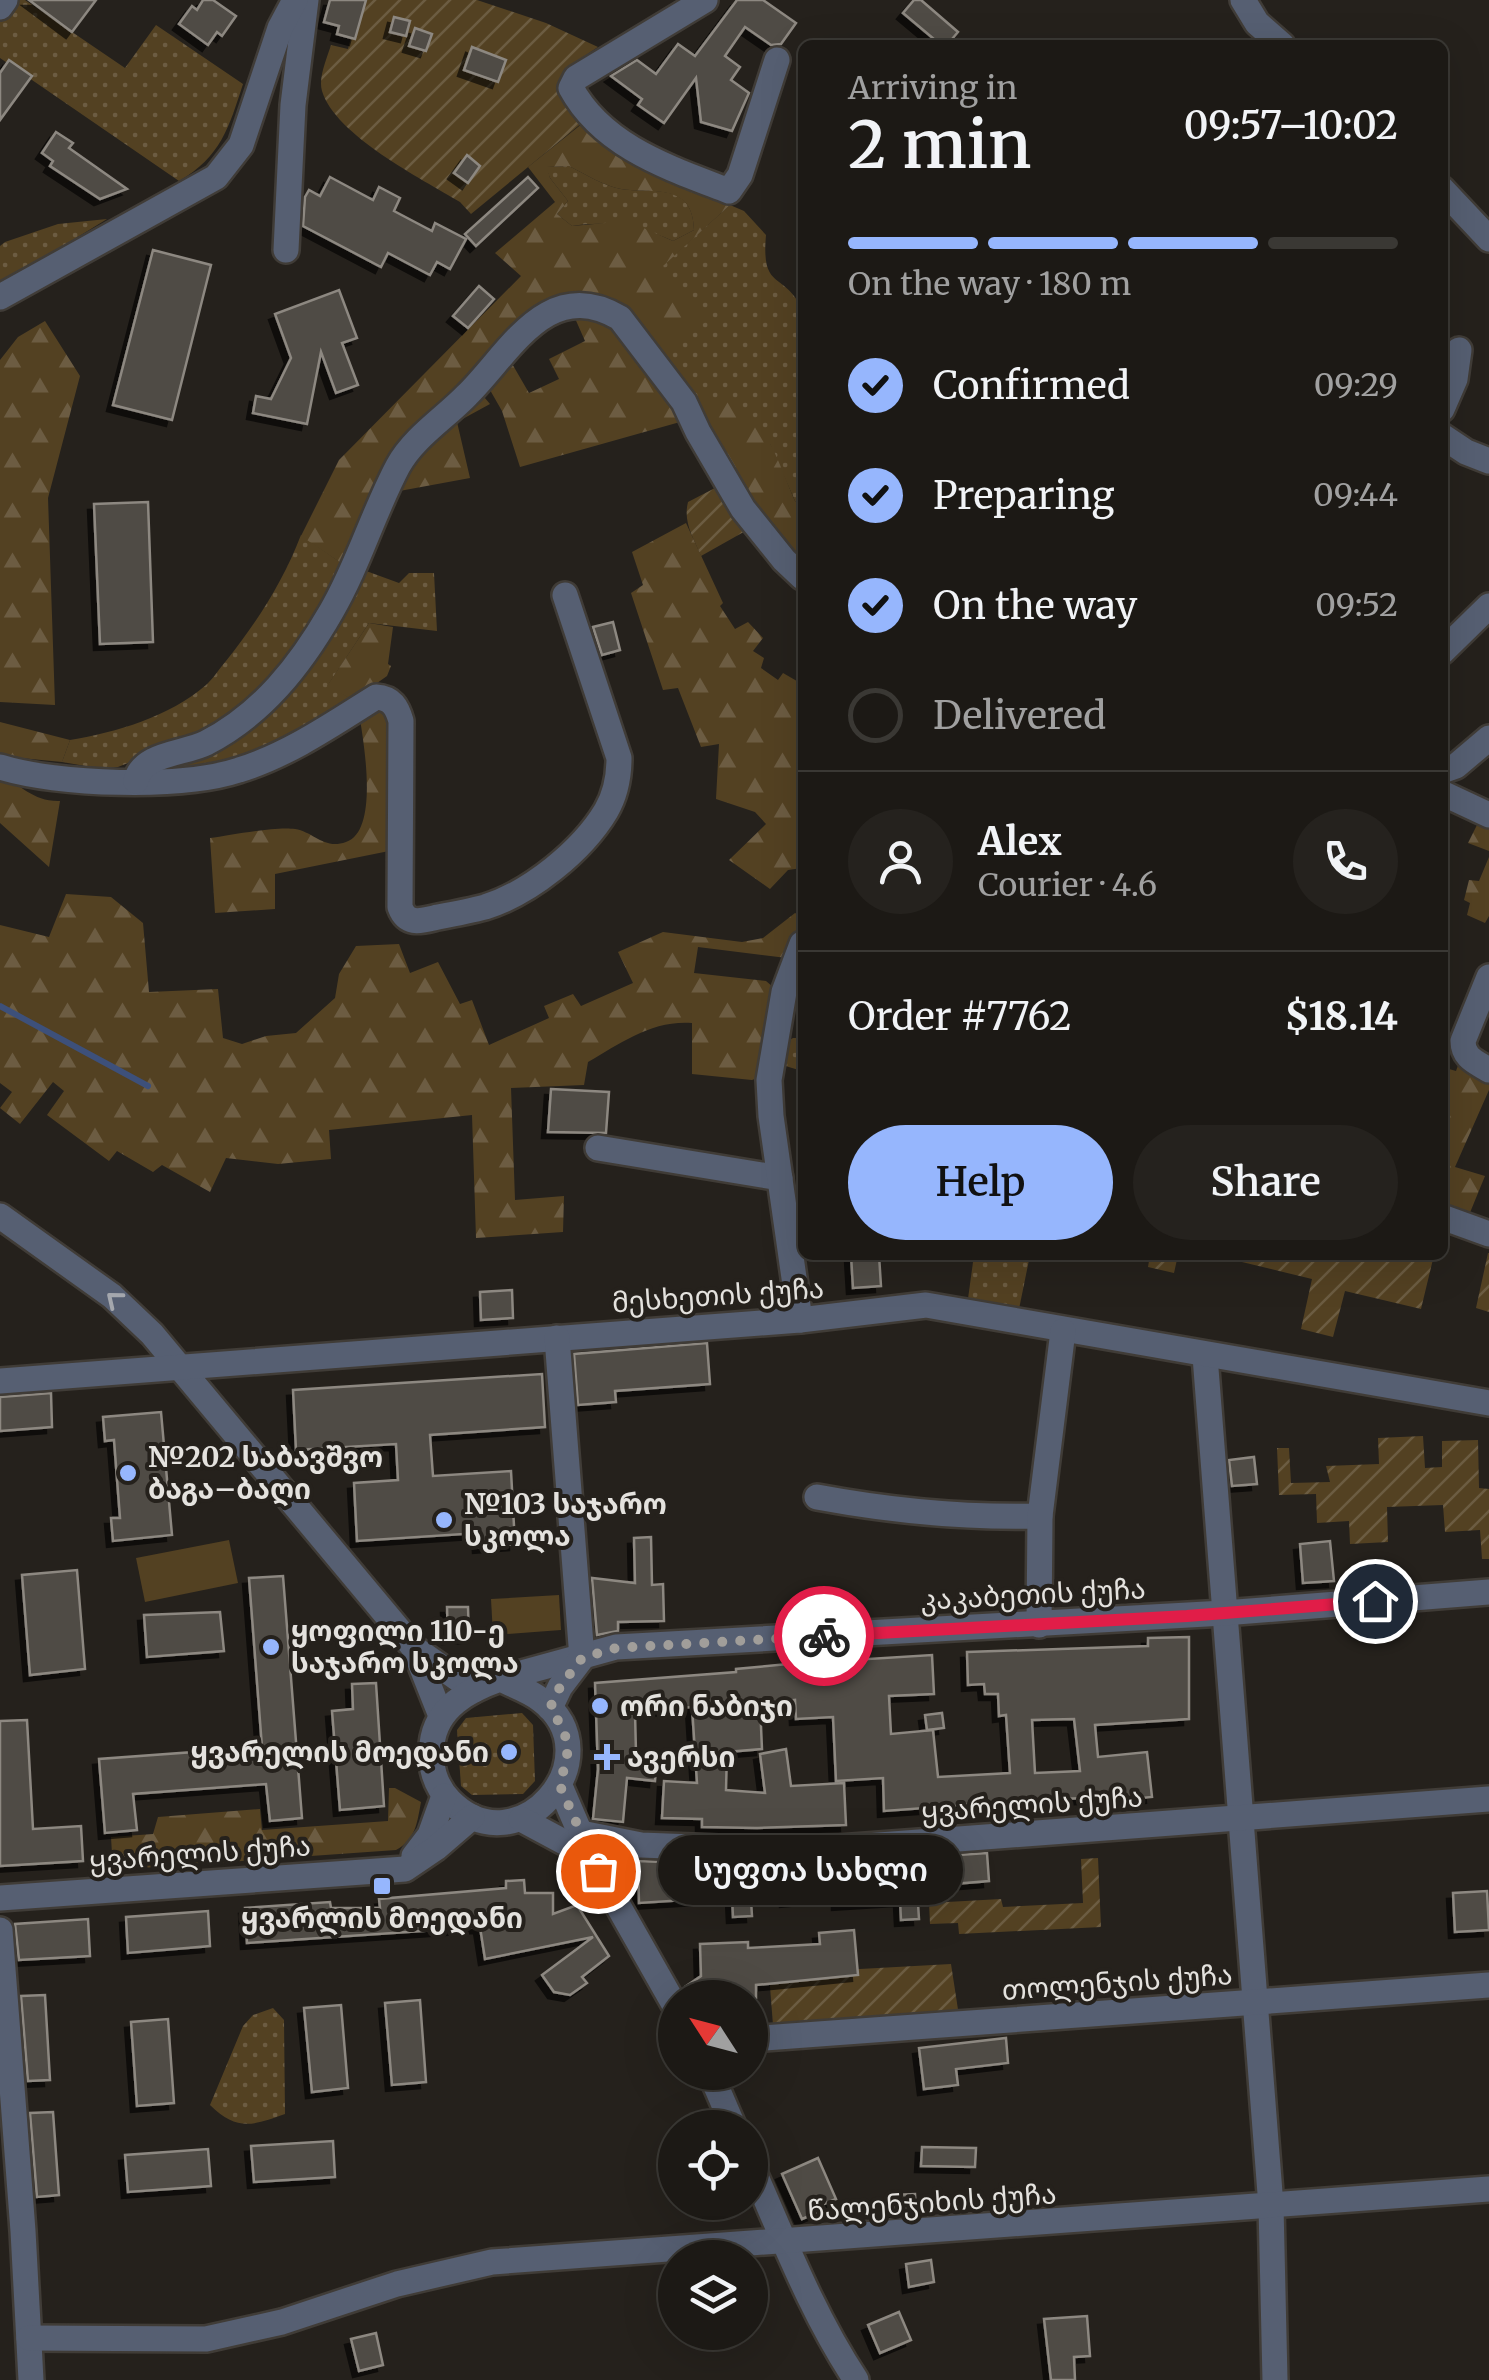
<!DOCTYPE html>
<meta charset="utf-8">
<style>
:root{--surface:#1c1915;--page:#25221e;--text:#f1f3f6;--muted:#a0a0a0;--line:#3a3834;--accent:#96b6fd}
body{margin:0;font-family:Merriweather,"Noto Sans Georgian",serif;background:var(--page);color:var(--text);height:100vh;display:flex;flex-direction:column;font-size:38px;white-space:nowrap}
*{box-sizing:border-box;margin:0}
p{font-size:32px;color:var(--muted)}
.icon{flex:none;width:55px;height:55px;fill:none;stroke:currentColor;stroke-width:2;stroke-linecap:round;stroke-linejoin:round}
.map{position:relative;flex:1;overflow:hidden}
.sheet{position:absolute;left:798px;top:40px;width:650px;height:1220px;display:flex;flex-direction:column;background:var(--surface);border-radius:15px;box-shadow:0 10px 40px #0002,0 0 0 2px var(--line)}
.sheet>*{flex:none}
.needle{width:65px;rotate:306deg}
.fabs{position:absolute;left:658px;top:1980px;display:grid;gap:20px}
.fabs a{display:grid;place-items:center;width:110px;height:110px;border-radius:50%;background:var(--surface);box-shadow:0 10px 40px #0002,0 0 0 2px var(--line);font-size:50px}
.pin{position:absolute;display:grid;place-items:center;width:85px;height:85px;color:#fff;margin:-42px;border:5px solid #fff;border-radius:50%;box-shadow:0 2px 10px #0007}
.courier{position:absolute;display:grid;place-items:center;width:100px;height:100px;margin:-50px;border:8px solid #e11d48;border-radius:50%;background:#fff;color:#222;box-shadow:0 2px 12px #0007}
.bubble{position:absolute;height:70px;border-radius:35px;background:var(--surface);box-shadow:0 10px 40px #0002,0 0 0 2px var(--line);font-size:32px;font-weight:600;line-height:70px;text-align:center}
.head em{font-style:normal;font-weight:600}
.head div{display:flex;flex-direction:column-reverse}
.head{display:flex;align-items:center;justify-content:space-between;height:170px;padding:0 50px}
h1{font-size:65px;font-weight:600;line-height:75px}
.bar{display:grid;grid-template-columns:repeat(4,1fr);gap:15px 10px;align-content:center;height:120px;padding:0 50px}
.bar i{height:12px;border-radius:8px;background:var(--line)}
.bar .on{background:var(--accent)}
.bar p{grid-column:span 4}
.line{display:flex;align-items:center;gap:25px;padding:0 50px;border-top:2px solid var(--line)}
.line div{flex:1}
.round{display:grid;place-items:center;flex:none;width:105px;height:105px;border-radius:52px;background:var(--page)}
ol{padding:0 50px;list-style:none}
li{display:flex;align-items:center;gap:30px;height:110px}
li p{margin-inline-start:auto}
li .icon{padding:10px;border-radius:50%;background:var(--accent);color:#111;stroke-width:4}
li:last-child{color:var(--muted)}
li i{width:55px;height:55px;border:5px solid var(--line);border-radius:50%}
.action{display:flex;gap:20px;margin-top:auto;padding:20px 50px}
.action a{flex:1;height:115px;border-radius:60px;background:var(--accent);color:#111;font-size:40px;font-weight:600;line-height:115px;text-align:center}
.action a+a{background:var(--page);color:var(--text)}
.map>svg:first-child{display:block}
</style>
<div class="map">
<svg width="1489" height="2380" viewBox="0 0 1489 2380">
<defs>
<pattern id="grass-dots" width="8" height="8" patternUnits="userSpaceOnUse" patternTransform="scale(2.5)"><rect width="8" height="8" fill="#534122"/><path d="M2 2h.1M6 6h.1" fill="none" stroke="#6c5c42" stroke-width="1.8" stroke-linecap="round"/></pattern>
<pattern id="forest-firs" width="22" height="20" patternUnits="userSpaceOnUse" patternTransform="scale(2.5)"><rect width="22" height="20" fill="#534122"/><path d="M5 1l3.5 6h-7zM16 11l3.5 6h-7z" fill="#6c5c42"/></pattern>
<pattern id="garden-furrows" width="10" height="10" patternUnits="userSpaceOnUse" patternTransform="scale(2.5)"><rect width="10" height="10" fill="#534122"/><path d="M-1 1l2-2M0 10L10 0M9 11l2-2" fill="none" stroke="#6c5c42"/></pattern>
<filter id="shadow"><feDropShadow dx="-6" dy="6" stdDeviation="0" flood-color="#0009"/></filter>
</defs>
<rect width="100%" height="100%" fill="#25211c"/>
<g fill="url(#grass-dots)">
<path d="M12,0H25L125,68L156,25L243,84C229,127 221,157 179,181L0,58V16Z"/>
<path d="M569,166C585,174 604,186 621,189C653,194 693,181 694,230L673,241C641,226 607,220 572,226L557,214L568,201L550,178L546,167Z"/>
<path d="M730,205L744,211L766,235C761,292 783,270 802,309V506L795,501L770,444L688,396L660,359L662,266Z"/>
<path d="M107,219L0,285V246L5,242L58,224Z"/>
<path d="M301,535L347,567L279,678L229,722L118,767L103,769L62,762L70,740C117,732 169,717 206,685C213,679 219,669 226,661C257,622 283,582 301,535Z"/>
<path d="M358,568L399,583L409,573H434L437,631L369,623L328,685L353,700L252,758L155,774L149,766L235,736Z"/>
<path d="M793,1038H802V1071L779,1064L786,1042Z"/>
<path d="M974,1255H1030L1018,1314L967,1306Z"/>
<path d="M522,1713L533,1725L535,1781L523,1794L472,1795L461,1786L457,1730L466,1718Z"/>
<path d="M273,2008L284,2020L285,2114C254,2125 237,2132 210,2105L243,2026L253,2015Z"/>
</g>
<g fill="url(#forest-firs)" fill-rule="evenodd">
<path d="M583,123L642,162L730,205L663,266L705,322L660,359L578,299L407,443L347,567L301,536L339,460L521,276L495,253L555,202L528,167ZM569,166C585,174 604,186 621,189C653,194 693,182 694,230L673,241L628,221L572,226L557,214L568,201L550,178L547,167Z"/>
<path d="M607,315L651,373L680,422L520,467L502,411L486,383L507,355L529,393L559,379L549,359L585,341L574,316Z"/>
<path d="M45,321L80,376L48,498L55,705L0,702V360L18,337Z"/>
<path d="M479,391L490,404L457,422L470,478L394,492L406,465Z"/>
<path d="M688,396C702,398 724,397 737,403C765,417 783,474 795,501L802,506V570L755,516Z"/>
<path d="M686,523L723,603L720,606L735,629L748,622L763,638L753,651L764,658L761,668L778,680L783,673L802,684V770L798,775L802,779V868L788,870L770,889L729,860L766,824L755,812L716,799L719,744L701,747L678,688L663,690L631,593L643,585L632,552Z"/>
<path d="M369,623L393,627L388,664L391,666L387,676L353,700L327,686Z"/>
<path d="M371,707L388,710L394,850L275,874V909L215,913L210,838C231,835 277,826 295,829C314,832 324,850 346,842C379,831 364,745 360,719Z"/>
<path d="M0,722L70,740L62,762L0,756Z"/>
<path d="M0,775C22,785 33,802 60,801L49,867L0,823Z"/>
<path d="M1480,819L1489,824V851L1468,843Z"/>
<path d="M1489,857V916L1485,923L1467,915L1470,903L1464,900L1469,880L1479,881Z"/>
<path d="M66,894L111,897L143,923L149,992L218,989L223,1038L242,1044L266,1036L296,1033L335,998L339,974L356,946L399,944L410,973L438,962L460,1004L472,1000L489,1045L549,1018L544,1006L573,994L581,1006L633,983L618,952L663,932L742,942L763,938L795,913L802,916V930L787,958L698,947L694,973L766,981L773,987L757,1078L752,1080L692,1074V1023C652,1020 621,1043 588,1062L584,1085L511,1088L515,1200L564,1196L563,1232L476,1238L472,1115L329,1130L331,1159L278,1164L226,1158L210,1192L162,1165L153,1172L117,1151L109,1161L47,1115L64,1091L53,1082L20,1124L0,1108L12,1092L0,1083V925L49,937Z"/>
<path d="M1460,1060L1489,1076V1090L1455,1167L1485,1176L1469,1215L1443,1206L1442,1067L1456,1071Z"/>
<path d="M389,1788H395L421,1802C417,1823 416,1839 396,1850L113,1870L111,1837L153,1834L158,1817L260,1809L262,1830L388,1821Z"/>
</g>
<g fill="url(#garden-furrows)">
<path d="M361,0H477L546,23L598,47L576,62L563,81L583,122L471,214L460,202C422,179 335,135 322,91C318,78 327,58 331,45L348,49Z"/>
<path d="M717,487L749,529L701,556C693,537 683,522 688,502Z"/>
<path d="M1488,1253H1489V1312L1476,1308Z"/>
<path d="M1127,1255H1178L1174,1273L1148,1267L1149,1261Z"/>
<path d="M1213,1255H1434L1421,1309L1345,1291L1333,1337L1301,1329L1312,1279Z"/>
<path d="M1423,1436L1425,1468L1442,1467V1441L1478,1440L1479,1488L1489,1489V1559H1482L1480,1530L1445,1532L1443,1505L1387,1507L1388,1542L1350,1544L1349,1521L1317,1523L1316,1494L1279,1495L1277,1448H1289L1291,1483L1330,1482L1326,1466L1379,1464L1378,1438Z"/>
<path d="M1098,1858L1101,1927L959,1934L958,1923L930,1924L929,1903L1001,1899L1003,1907L1083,1903L1081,1859Z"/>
<path d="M951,1964L959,2016L773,2025L769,1974Z"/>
</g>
<g fill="#534122">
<path d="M229,1540L238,1583L145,1602L136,1558Z"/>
<path d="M559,1595L561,1630L493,1635L491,1599Z"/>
</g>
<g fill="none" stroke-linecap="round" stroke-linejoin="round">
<path stroke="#3d507a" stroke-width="6" d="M0,1006L148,1086"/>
</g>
<g fill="#4f4b45" stroke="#8d8881" stroke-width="2.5" fill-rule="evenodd" filter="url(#shadow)">
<path d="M29,0H96L72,32Z"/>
<path d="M203,0H213L236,16L222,36L217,32L208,45L179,24L192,6L197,10Z"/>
<path d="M330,0H366L355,39L337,34L339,26L324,22Z"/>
<path d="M737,0H763L796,23L781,44L771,45L745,27L725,56L740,67L731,80L749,93L732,131L701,122L696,78L664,123L638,105L642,99L611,76L637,60L656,74L678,44L695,56Z"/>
<path d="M914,0H921L958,32L947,45H941L903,13Z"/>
<path d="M394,17L410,21L406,36L390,32Z"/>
<path d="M415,28L432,34L426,51L409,46Z"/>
<path d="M472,47L506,60L498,82L464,70Z"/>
<path d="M9,60L32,76L0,120V73Z"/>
<path d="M56,132L73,143L69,148L127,189L100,199L50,166L53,161L42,153Z"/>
<path d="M467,155L480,166L468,183L454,173Z"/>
<path d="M330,177L373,200L379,187L400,198L394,211L432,231L435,223L466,239L450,269L437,262L430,275L388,253L381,267L303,226L305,197L309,190L320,196Z"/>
<path d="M528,177L538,188L476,246L465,234Z"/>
<path d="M153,250L211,265L172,420L113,405Z"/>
<path d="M479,286L494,299L468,328L453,316Z"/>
<path d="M339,290L357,338L342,343L358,385L336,393L321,352L307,424L253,413L256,396L271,399L291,358L275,314Z"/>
<path d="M148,502L153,642L100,644L94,504Z"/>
<path d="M613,622L620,650L602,655L593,627Z"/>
<path d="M551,1089L609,1092L606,1133L548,1132Z"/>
<path d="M851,1255H879L881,1286L853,1288Z"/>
<path d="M512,1290L513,1318L481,1320L480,1292Z"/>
<path d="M707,1343L710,1384L615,1391L616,1402L578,1405L574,1354Z"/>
<path d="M542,1374L545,1427L430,1435L433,1476L511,1471L515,1544L479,1547L478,1533L357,1541L354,1483L398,1480L396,1444L296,1450L293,1390Z"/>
<path d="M51,1393L52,1427L0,1431V1397Z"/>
<path d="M161,1412L172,1535L113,1541L111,1518H120L114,1440L105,1441L103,1417Z"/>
<path d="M1254,1457L1257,1484L1232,1486L1229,1460Z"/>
<path d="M651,1537L652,1585L663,1584L664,1621L618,1622V1631L597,1635L592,1578L635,1583L634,1538Z"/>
<path d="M1330,1541L1334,1581L1303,1583L1300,1544Z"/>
<path d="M77,1570L85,1669L30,1675L22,1575Z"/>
<path d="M283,1576L302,1818L270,1821L266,1784L133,1794L137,1830L105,1833L99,1759L262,1747L249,1578Z"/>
<path d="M447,1607H468L469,1637L448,1638Z"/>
<path d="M220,1612L224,1651L147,1657L144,1615Z"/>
<path d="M1189,1637V1719L1095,1725L1098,1757L1147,1752L1152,1797L1111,1801L1110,1797L1036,1800L884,1811L883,1778L836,1781L833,1717L796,1719L795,1700L760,1704L762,1749L727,1752L726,1790L765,1793L760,1754L786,1749L791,1786L844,1783L846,1825L757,1828L702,1827V1819L662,1818L664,1781L697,1783L692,1707L635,1712L636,1753L657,1755L655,1781L627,1778L623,1822L593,1819L598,1769L595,1683L736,1672V1669L788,1664L932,1655L934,1694L889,1696L891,1734L933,1730L938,1777L1010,1773L1006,1715L999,1716L998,1694H985L984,1684L968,1685L967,1652L1148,1646V1638ZM1074,1719L1080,1771L1035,1773L1032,1720Z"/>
<path d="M376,1683L384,1806L340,1810L332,1711L353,1709L352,1684Z"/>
<path d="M942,1713L944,1728L927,1730L925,1715Z"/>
<path d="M27,1720L33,1829L81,1826L83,1861L0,1866V1721Z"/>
<path d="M987,1853L989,1881L917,1887L919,1919L901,1920L900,1900L838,1904V1896L786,1901L784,1867Z"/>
<path d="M638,1861L689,1863V1871L749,1868L752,1916L733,1917L732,1897L639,1903Z"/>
<path d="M524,1880L525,1893H553V1914L577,1905L609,1956L582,1977L587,1983L570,1995L554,1992L542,1975L593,1937L485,1959L480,1927L247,1943L245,1908L330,1902L331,1908H380L379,1899L506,1888V1881Z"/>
<path d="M1487,1891L1489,1930L1455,1932L1453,1893Z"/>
<path d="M208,1911L210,1946L128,1953L126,1917Z"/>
<path d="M88,1919L90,1956L19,1960L15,1924Z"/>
<path d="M854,1930L858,1975L756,1985V1998H694L686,1986L701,1976L700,1944L748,1942V1948L820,1944L819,1933Z"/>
<path d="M45,1995L50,2080L28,2081L21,1996Z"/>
<path d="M420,2000L426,2082L392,2085L385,2003Z"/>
<path d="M341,2005L348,2088L312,2092L304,2008Z"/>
<path d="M168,2019L174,2103L137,2106L131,2022Z"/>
<path d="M1006,2038L1008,2063L956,2069L958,2085L924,2089L919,2048Z"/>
<path d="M53,2112L59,2195L37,2197L30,2113Z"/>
<path d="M333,2141L335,2177L254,2182L251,2146Z"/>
<path d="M922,2147L976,2148L975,2167L921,2166Z"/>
<path d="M208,2149L211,2186L128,2192L125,2155Z"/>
<path d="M818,2158L836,2199L814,2208L816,2213L802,2219L782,2174Z"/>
<path d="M915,2194L916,2211L894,2213L893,2195Z"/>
<path d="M931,2260L934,2282L909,2287L906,2264Z"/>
<path d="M899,2312L911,2340L880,2353L868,2325Z"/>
<path d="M1087,2316L1090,2356L1074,2357L1075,2380H1051L1044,2319Z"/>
<path d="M376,2333L383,2365L359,2371L351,2339Z"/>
</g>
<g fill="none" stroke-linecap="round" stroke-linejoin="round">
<g stroke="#403c37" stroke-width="30">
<g id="minor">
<path d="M705,0L576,78L571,88C603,147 670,168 729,191L740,175L777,60"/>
<path d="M1243,0L1257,23L1282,45"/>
<path d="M0,7L5,0"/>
<path d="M1442,189L1489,239"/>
<path d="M286,250L293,105L306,0"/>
<path d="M0,297L216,177L241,145L280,28L295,0"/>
<path d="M1442,409L1455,379L1459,350"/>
<path d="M1442,436L1466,452L1489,461"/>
<path d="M1442,652L1489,606"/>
<path d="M0,767C57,785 182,789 239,770C288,755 333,724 376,697C392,698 397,707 401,721L400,907C407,926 421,921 438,917C454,914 470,911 485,907C530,893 582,851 606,811C616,794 619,777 619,758L565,595"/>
<path d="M1442,771L1456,766L1489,738"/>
<path d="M136,781C142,753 184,754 206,743C262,714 300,666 331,612C358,566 373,513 398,466C414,437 445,418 467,395C510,353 547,275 620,318L684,402L698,432L743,509L784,560L802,577"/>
<path d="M1442,793L1489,815"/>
<path d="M1489,977L1463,1041C1463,1058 1476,1062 1489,1070"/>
<path d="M598,1148L780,1178"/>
<path d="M0,1216L112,1296L152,1334L414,1648L474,1690"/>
<path d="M1442,1217L1489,1234"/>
<path d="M800,1320L771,1116L769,1080L784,992L802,944"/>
<path d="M1205,1356L1271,2206L1275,2380"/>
<path d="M0,1381L800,1320L926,1305L1489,1403"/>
<path d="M817,1497C892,1511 963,1518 1040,1516"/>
<path d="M1039,1625L1040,1516L1063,1331"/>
<path d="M414,1648L441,1716"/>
<path d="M500,1679C513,1685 530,1691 541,1700C616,1757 518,1870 450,1801C435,1786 429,1765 432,1744C436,1707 469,1690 500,1679L616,1647L1224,1613L1489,1592"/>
<path d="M550,1708L560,1687L582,1658L557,1338"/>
<path d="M560,1786L590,1856L675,2006"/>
<path d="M521,1819L590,1856"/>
<path d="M581,1833L641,1845L799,1851L1489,1799"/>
<path d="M414,1856L430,1835L444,1796"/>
<path d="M0,1898L405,1869L436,1848L472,1817"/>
<path d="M0,1930L23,2231L31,2380"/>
<path d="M750,2039L1489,1985"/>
<path d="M710,2072L734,2128"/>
<path d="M750,2163C783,2237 811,2312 856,2380"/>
<path d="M29,2338L206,2339L282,2322L397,2284L492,2262L1489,2189"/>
</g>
</g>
<use href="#minor" stroke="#565f72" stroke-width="25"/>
</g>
<defs><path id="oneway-chevron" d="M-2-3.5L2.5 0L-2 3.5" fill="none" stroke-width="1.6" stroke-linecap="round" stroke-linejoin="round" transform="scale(2.5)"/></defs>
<use stroke="#a4a7ad" href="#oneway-chevron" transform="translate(114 1299) rotate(-141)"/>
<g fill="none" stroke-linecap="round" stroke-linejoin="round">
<path stroke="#a19e9a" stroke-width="10" stroke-dasharray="0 18" d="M598,1871L560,1786L568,1750L564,1730L550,1708L560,1687L582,1658L616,1648L824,1636"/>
<path stroke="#e11d48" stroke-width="12" d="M824,1636L1187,1616L1375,1601"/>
</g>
<g fill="#96b6fd" stroke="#25211c" stroke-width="4">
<circle cx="128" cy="1473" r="10"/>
<circle cx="444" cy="1520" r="10"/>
<circle cx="271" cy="1647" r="10"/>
<circle cx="600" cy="1706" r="10"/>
<circle cx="509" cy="1752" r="10"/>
<path d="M602 1742h10v10h10v10h-10v10h-10v-10h-10v-10h10z"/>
<rect x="372" y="1876" width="20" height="20" rx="5"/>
</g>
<g text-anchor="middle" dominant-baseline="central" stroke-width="8" stroke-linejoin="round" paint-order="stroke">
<g font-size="28" fill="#e4e2de" stroke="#25211c">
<text transform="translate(718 1295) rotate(-4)">მესხეთის ქუჩა</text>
<text transform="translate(1033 1594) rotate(-3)">კაკაბეთის ქუჩა</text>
<text transform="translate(1032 1804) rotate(-4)">ყვარელის ქუჩა</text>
<text transform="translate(200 1853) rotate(-4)">ყვარელის ქუჩა</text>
<text transform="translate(1117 1982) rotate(-4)">თოლენჯის ქუჩა</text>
<text transform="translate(932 2202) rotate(-4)">წალენჯიხის ქუჩა</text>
</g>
<g font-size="28" font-weight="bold" fill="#e4e2de" stroke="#25211c" text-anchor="start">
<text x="148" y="1457">№202 საბავშვო<tspan x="148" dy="32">ბაგა–ბაღი</tspan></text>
<text x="464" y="1504">№103 საჯარო<tspan x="464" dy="32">სკოლა</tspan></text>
<text x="291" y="1631">ყოფილი 110-ე<tspan x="291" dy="32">საჯარო სკოლა</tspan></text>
<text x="620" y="1706">ორი ნაბიჯი</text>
<text x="489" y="1752" text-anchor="end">ყვარელის მოედანი</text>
<text x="627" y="1757">ავერსი</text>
<text x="382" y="1918" text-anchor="middle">ყვარლის მოედანი</text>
</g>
</g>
</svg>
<div class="fabs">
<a><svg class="needle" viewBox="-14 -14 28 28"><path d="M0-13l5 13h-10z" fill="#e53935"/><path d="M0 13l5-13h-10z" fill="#a0a0a0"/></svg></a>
<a><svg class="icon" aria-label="locate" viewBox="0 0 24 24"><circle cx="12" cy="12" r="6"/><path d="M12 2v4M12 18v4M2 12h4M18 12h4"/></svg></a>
<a><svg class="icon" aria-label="layers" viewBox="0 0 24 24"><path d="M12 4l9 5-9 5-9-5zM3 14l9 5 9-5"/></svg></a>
</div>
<div class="pin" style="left:598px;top:1871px;background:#ea580c"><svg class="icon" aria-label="bag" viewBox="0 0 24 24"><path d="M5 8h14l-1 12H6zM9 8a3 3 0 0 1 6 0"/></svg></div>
<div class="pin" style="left:1375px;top:1601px;background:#1f2937"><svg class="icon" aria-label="home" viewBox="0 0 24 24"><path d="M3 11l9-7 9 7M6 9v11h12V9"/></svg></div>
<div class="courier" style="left:824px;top:1636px"><svg class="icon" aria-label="bike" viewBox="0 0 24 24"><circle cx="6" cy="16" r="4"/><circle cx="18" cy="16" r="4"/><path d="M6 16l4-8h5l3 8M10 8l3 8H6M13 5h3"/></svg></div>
<div class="bubble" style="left:658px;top:1835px;width:305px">სუფთა სახლი</div>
<section class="sheet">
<div class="head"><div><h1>2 min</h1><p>Arriving in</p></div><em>09:57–10:02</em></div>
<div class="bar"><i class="on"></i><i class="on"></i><i class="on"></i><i></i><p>On the way · 180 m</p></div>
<ol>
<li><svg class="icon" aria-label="check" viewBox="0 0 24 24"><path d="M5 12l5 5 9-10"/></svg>Confirmed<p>09:29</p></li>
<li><svg class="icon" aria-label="check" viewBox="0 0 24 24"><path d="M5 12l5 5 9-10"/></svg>Preparing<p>09:44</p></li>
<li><svg class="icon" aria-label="check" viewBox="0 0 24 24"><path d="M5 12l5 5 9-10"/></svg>On the way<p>09:52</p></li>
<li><i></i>Delivered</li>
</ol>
<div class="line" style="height:180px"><a class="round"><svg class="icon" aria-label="person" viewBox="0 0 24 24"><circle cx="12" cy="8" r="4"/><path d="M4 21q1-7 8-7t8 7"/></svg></a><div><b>Alex</b><p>Courier · 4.6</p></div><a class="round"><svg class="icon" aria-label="phone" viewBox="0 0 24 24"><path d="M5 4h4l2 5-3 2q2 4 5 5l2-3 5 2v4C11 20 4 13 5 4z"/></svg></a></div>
<div class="line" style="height:130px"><div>Order #7762</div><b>$18.14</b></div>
<div class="action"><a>Help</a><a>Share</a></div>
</section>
</div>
